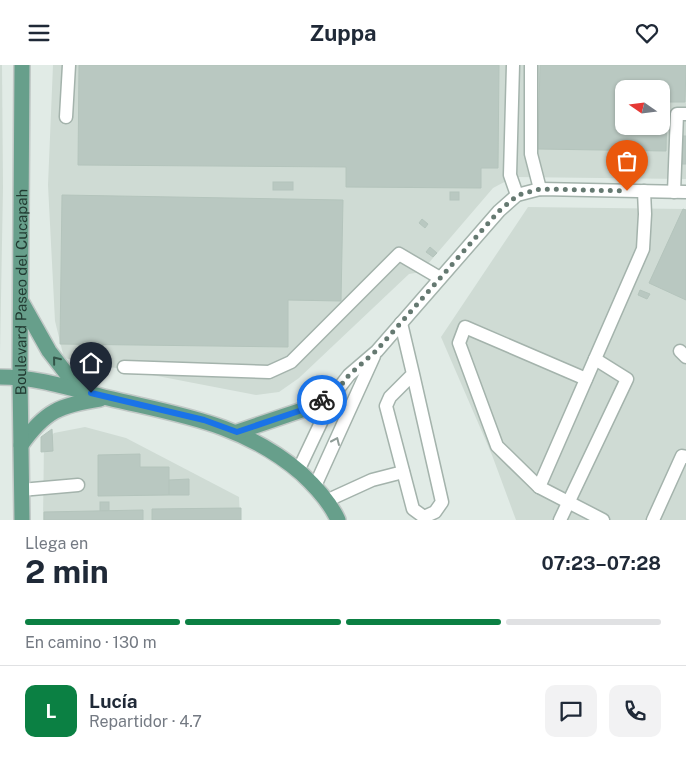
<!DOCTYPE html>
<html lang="es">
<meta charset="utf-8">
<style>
:root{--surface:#fff;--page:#f2f2f3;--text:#1f2937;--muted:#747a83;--line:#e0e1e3;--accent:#0b8043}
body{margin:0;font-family:"Public Sans",sans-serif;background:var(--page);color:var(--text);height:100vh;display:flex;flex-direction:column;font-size:19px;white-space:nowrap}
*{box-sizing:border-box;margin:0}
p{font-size:16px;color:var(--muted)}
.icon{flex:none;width:28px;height:28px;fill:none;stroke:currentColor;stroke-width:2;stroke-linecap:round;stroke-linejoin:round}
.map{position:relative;height:455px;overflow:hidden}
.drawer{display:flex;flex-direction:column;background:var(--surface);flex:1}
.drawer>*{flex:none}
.needle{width:32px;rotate:284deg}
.tools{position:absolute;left:615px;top:15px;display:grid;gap:10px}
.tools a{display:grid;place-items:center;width:55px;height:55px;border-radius:10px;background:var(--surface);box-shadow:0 1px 4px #0004;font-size:25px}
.pin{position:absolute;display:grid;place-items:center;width:42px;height:42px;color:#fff;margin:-51px -21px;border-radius:50% 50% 50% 0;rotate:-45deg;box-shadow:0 0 5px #0007}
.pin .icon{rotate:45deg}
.courier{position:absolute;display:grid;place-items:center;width:50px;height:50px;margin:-25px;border:4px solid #1a73e8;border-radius:50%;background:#fff;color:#222;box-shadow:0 1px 6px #0007}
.summary em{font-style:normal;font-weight:700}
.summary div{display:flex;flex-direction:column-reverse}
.summary{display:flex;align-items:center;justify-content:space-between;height:85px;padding:0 25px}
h1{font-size:32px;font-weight:700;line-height:38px}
.bar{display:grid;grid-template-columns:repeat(4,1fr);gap:8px 5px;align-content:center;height:60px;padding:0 25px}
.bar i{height:6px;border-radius:4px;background:var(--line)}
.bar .active{background:var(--accent)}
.bar p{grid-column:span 4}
.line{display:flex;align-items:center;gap:12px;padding:0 25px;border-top:1px solid var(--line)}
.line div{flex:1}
.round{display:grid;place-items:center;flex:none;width:52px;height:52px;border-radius:10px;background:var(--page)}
header{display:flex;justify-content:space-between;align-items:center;height:65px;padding:0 25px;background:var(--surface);font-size:22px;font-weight:700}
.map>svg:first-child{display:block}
</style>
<header><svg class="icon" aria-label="menu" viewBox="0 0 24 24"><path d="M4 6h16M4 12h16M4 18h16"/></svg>Zuppa<svg class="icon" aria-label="heart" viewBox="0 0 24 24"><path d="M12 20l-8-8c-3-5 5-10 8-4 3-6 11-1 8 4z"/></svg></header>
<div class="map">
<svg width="686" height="455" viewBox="0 0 686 455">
<rect width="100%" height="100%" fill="#e1ebe6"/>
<g fill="#cfdbd4" fill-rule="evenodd">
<path d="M0,0H2L3,123L0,288Z"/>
<path d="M53,0H686V114L514,112L493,123L421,207L409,209L299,313L279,327L256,330L64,293L55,256L48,120ZM624,24H661V61H624Z"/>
<path d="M528,142L686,144V455H516L492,390L441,272Z"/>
<path d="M85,362L126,373L239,432L240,455H43L44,378L54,368Z"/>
</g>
<g fill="#b9c8c1" stroke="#b4c4bc" fill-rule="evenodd">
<path d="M79,0H499L498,103H481V123L346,122V102L78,100Z"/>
<path d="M540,0H686L685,37H667L666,86L538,84ZM624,24H661V61H624Z"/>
<rect x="682" y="71" width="4" height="28"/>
<rect x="273" y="117" width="20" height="8"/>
<rect x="450" y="127" width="9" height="8"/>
<path d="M62,130L343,135L341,236L288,235V282L60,279Z"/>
<path d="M683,144L686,145V235L649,218Z"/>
<path d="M422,154L428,159L425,163L419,158Z"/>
<path d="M430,182L437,188L433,192L426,187Z"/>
<path d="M640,225L650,229L647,234L638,230Z"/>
<path d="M52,364L53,386L41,387V372Z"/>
<path d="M140,389V402H169V430L98,431V390Z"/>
<path d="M189,414V430H169V415Z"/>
<rect x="100" y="437" width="9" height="9"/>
<path d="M241,443V455H152V444Z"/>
<path d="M143,445V455H44V447Z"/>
</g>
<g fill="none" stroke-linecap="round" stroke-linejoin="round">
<g stroke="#a4b3ac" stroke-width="15">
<g id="minor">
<path d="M513,0L510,110L517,130"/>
<path d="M531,0V89L540,124"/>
<path d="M66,52L69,0"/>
<path d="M674,127L677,49H686"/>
<path d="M401,258L413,309L442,437L435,447L424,452L413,444L386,341L390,332L413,309"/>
<path d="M680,286L686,292"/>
<path d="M124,302L269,307L291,297L399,189L440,213"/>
<path d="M586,314L465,262L459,278L497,381L539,422L603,455"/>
<path d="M298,406L335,328L349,310L377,286L499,146L517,130L540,124L686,127"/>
<path d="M315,421L374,291"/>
<path d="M539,422L643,184L645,149L644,126"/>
<path d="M21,425L78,420"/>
<path d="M326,436L372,415L403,407"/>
<path d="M560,455L627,314L595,294"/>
<path d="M653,455L682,391L686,392"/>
</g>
</g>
<g stroke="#c1c8c6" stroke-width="18">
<g id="major">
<path d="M22,238L49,286L66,308L88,326"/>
<path d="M0,312C38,312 72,324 108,333C179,350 243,358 301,408C315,421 330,437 338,455"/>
<path d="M237,367L302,345L335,328"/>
<path d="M21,380C45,346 60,340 100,334"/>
<path id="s1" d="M22,455L20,312L22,0"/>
</g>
</g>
<use href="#minor" stroke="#fff" stroke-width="12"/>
<use href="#major" stroke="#679f8b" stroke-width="15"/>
</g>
<defs><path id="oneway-chevron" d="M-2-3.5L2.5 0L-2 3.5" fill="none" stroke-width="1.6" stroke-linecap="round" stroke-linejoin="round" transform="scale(1.25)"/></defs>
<use stroke="#335448" href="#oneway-chevron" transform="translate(56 295) rotate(-129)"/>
<use stroke="#909d98" href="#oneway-chevron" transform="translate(336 376) rotate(-66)"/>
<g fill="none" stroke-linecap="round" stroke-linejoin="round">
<path stroke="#657971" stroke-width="5" stroke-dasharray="0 9" d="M322,335L335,328L349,310L376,286L499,146L518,130L540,124L627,126"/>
<path stroke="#1a73e8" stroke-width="6" d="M91,328L204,355L237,367L302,345L322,335"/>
</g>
<g text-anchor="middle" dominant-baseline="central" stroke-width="4" stroke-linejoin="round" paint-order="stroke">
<g font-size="15" fill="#223b32" stroke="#f1f8f4">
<text stroke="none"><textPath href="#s1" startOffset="228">Boulevard Paseo del Cucapah</textPath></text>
</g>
</g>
</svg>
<div class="tools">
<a><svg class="needle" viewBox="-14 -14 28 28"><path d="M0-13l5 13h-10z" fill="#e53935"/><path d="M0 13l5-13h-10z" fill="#747a83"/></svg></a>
</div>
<div class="pin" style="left:627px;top:126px;background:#ea580c"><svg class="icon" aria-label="bag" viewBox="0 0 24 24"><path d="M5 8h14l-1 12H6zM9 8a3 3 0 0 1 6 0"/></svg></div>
<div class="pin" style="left:91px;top:328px;background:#1f2937"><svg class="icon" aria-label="home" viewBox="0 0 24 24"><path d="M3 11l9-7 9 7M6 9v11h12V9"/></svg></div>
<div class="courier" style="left:322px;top:335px"><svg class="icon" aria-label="bike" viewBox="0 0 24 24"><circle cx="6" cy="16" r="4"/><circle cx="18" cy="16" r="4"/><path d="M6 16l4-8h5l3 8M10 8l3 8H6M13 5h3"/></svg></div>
</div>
<section class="drawer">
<div class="summary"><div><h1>2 min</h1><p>Llega en</p></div><em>07:23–07:28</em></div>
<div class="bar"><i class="active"></i><i class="active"></i><i class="active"></i><i></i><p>En camino · 130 m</p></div>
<div class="line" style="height:90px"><b class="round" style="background:var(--accent);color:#fff">L</b><div><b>Lucía</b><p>Repartidor · 4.7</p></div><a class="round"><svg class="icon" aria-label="chat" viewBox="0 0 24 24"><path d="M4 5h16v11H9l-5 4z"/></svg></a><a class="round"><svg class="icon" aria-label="phone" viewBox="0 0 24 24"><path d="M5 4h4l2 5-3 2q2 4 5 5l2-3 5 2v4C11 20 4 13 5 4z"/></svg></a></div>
</section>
